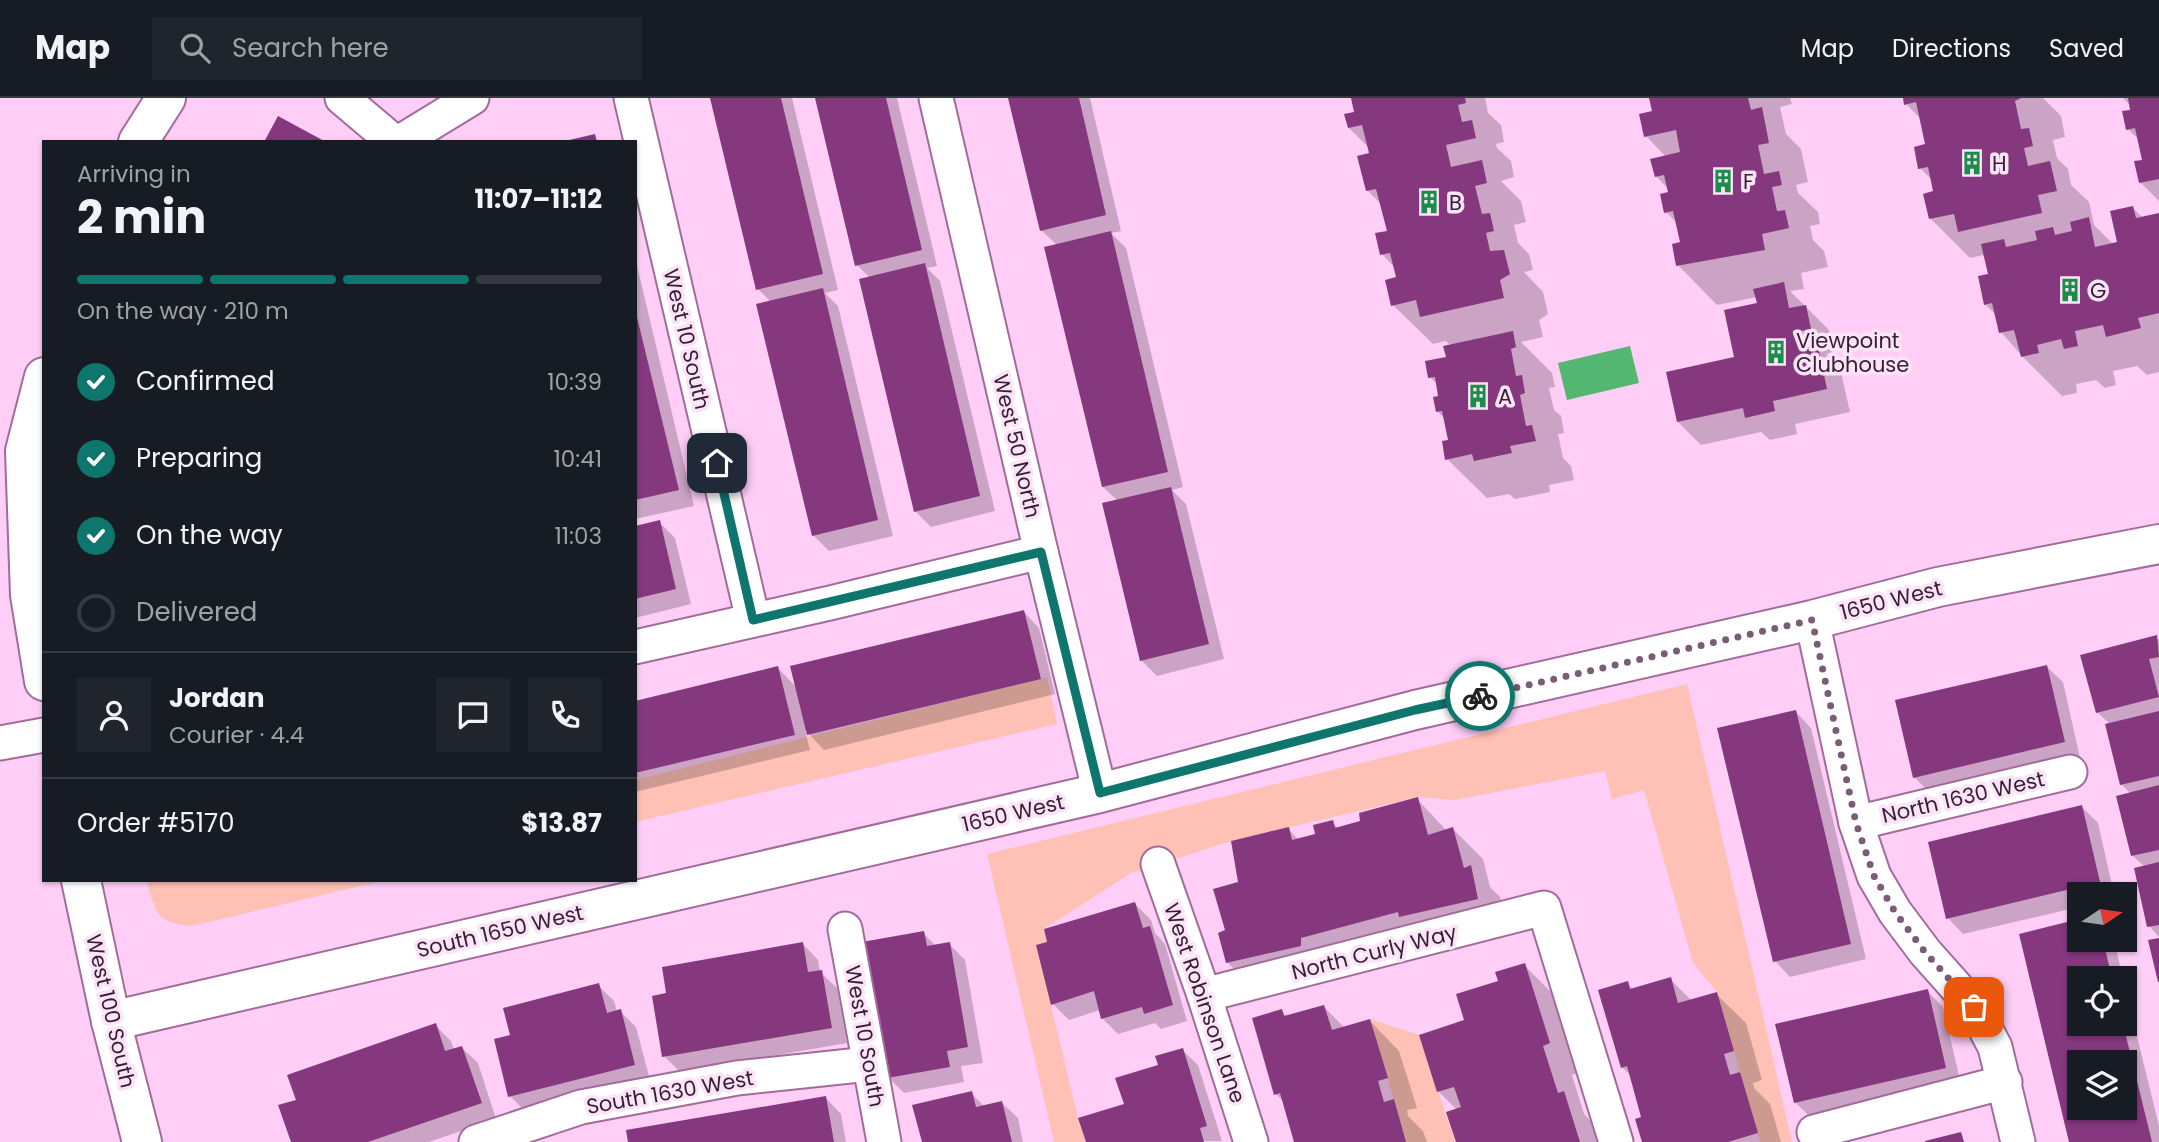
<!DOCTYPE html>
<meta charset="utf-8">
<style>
:root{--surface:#171b24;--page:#20242c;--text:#f1f3f6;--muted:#9ea1a6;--line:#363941;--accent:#0f766e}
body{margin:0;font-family:Poppins,sans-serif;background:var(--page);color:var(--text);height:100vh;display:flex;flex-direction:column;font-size:26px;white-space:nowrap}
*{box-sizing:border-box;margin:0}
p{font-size:23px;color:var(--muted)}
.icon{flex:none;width:38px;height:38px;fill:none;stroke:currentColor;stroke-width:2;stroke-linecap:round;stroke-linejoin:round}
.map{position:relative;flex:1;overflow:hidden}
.drawer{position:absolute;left:42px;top:42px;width:595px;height:742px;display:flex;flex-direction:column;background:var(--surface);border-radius:0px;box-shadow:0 2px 5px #0004}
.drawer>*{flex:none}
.needle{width:46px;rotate:77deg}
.buttons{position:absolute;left:2067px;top:784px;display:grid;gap:14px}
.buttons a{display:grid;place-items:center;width:70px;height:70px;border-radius:0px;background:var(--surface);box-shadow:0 2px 5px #0004;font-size:35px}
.pin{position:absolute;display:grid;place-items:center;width:60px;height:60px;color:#fff;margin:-30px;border-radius:14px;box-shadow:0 4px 10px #0006}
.courier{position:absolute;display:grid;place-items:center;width:70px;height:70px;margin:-35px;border:5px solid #0f766e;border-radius:50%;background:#fff;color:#222;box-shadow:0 2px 9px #0007}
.summary em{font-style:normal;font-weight:700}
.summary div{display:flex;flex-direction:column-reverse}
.summary{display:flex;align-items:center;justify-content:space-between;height:119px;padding:0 35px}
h1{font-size:46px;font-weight:700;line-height:52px}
.bar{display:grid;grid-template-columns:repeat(4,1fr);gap:10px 7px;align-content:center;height:84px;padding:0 35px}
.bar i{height:9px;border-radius:5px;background:var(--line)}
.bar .active{background:var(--accent)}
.bar p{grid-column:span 4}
.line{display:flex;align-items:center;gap:18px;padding:0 35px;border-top:2px solid var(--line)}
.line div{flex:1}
.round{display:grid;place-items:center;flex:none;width:74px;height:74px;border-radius:0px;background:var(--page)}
ol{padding:0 35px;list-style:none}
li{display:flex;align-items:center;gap:21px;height:77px}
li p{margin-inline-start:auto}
li .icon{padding:7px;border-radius:50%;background:var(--accent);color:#fff;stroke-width:4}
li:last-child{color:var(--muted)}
li i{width:38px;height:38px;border:4px solid var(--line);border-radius:50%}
header{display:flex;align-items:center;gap:42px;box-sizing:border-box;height:98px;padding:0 35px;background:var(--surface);border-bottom:2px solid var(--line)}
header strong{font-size:33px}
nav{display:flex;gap:38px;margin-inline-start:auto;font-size:24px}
.search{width:490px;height:63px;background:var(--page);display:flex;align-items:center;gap:18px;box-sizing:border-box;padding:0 24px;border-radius:0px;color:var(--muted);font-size:26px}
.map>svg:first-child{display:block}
</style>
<header>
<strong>Map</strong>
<div class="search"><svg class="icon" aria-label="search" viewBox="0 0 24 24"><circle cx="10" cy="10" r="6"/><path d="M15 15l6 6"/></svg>Search here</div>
<nav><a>Map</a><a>Directions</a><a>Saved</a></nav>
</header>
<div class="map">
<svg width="2159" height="1044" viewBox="0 0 2159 1044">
<rect width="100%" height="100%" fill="#fecef7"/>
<g fill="#ffc1b5">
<path d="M1047,579L1057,626L635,724V682Z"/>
<path d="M1687,586L1792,1044H1760L1717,894L1693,865L1644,692L1612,701L1605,673L1454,702L1418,699L1231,743L1131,775L1044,831L1047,844L1051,907L1078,1020L1086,1044H1054L987,756Z"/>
<path d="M146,782H386L192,828C155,825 156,814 146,782Z"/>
<path d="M1370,921L1419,937L1455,1044H1406Z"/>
</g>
<path fill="#53b771" d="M1630,248L1639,285L1567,302L1558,265Z"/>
<g fill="#0003" fill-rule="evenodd">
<path d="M712,0H792L838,192L825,195L838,208L893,438L829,453L813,437L771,204L758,191Z"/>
<path d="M817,0H897L937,168L927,170L940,183L995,413L931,429L915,413L870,180L857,167Z"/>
<path d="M1010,0H1090L1121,133L1111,135L1126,150L1183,389L1172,392L1186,406L1224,561L1157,578L1141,562L1118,403L1103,389L1057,147L1042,133Z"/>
<path d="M1352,0H1485L1488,15L1501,27L1504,44L1496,46L1497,50L1511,63L1514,79L1501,83L1521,103L1526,124L1514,127L1518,145L1529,156L1533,172L1524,174L1543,194L1548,216L1539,222L1543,239L1521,244L1552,275L1555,289L1549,290L1554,312L1561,318L1564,335L1558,336L1563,360L1571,368L1574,382L1549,387L1550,394L1515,401L1509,396L1487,400L1447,361L1450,343L1445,321L1437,313L1440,299L1438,287L1430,279L1448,260L1451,248L1446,243L1433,246L1393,207L1398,181L1395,170L1382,156L1389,134L1382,107L1367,92L1371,57L1369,50L1349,30L1356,15Z"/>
<path d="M1651,0H1790L1792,6L1780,9L1786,36L1801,51L1808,84L1796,87L1798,95L1818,114L1820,126L1810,128L1813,142L1824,153L1828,169L1801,175L1804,191L1790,193L1829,232L1833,254L1826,256L1840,270L1850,314L1795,326L1797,336L1770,342L1761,334L1701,347L1678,324L1737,261L1759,206L1757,199L1717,207L1678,167L1682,146L1678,126L1666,114L1669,92L1656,78L1666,59L1646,38L1654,15Z"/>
<path d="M1905,0H2043L2061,18L2065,39L2053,42L2057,60L2068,71L2071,87L2089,104L2094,127L2114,147L2119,145L2133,110L2143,120L2159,117V274L2147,277L2137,268L2113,273L2116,287L2105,290L2096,282L2076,286L2077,295L2062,298L2022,258L2001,234L1997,218L1985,206L1990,177L1986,160L1983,157L1970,160L1930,120L1936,94L1933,83L1920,70L1927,48L1921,21L1906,6Z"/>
<path d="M2123,0H2159V103L2141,85L2144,63L2140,43L2128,31L2132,9Z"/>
<path d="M635,159L694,408L635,421Z"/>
<path d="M659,424L675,440L691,506L635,520V430Z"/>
<path d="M1024,514L1039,530L1055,596L824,652L805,632L810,652L635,694V605L778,570L797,590Z"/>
<path d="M2156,539L2159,542V839L2149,828L2145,769L2133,758L2131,696L2121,686L2110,626L2097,614Z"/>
<path d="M2047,569L2063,584L2080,660L1930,695L1914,679Z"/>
<path d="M1796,614L1811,630L1866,861L1790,879L1775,863Z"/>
<path d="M1417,701L1447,733L1453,731L1483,761L1490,789L1500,799L1506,831L1257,894L1227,864V833L1240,785L1288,731L1299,742L1317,737L1332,724L1339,731L1362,725Z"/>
<path d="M2082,709L2098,725L2114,796H2079V809L1963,836L1948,820Z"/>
<path d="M1135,806L1151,822L1155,835L1165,846L1187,923L1161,931L1155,925L1118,936L1102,920L1100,912L1069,922L1053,906Z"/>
<path d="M2079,823V842H2114L2123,880H2079V926H2124V885L2159,1028V1044H2071ZM2079,964H2124V1010H2079Z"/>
<path d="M923,835L936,848L949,846L965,862L983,965L961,968L964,984L904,995L888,979Z"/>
<path d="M803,846L818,862L820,874L837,890L847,945L680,974L664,958L668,897Z"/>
<path d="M1524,867L1554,897L1579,975L1572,977L1584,1016L1593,1025L1599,1044H1458L1457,1012L1438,993L1466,923L1500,884Z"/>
<path d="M1670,881L1692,903L1716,896L1746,925L1762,982L1753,985L1754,990L1770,1006L1781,1044H1644L1643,1020L1631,978L1622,969L1627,885L1634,892Z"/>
<path d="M598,887L614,903L617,914L620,913L636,929L650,982L526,1014L510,998L512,938Z"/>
<path d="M1927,893L1943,909L1961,986L1811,1020L1795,1004Z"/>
<path d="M1324,909L1345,930L1370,923L1399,953L1417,1010L1407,1012L1408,1018L1423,1033L1427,1044H1296L1285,1005L1276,996L1281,913L1288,919Z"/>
<path d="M435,927L451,943L454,952L462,950L478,965L496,1021L429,1044H293L298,1003Z"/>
<path d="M1182,952L1198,967L1222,1043L1087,1044L1126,1007L1160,968Z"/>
<path d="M971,995L985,1009L1002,1005L1018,1020L1023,1044H923Z"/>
<path d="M826,1000L841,1016L846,1044H630Z"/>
</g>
<g fill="#85387e" fill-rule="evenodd">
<path d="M710,0H781L823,176L756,192Z"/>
<path d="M815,0H886L922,152L855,168Z"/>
<path d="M1008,0H1079L1106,117L1040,133Z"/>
<path d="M1351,0H1465L1466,5L1458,7L1462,24L1472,22L1476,40L1446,47L1451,69L1482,62L1487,85L1475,88L1482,116L1490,115L1494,133L1486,135L1490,153L1504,152L1510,176L1500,182L1504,200L1420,219L1416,202L1391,208L1385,182L1396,179L1390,155L1380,157L1375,135L1387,133L1376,91L1366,93L1357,58L1369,55L1362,27L1348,30L1344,16L1354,14Z"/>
<path d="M1649,0H1748L1751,12L1762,9L1769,45L1758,47L1764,76L1779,73L1782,87L1772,89L1777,113L1785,112L1789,130L1762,136L1765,152L1676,168L1672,146L1680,144L1673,113L1664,115L1660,96L1668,94L1664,77L1655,79L1650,61L1680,54L1676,32L1644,39L1639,16L1652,13Z"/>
<path d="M1903,0H2021L2015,3L2021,31L2029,30L2033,48L2024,50L2028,68L2050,63L2057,93L2038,97L2042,115L1958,134L1954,116L1929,121L1923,96L1933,93L1928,69L1918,71L1914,49L1925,46L1916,4L1904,7Z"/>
<path d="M2128,0H2159V81L2139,85L2134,63L2142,62L2135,30L2126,32L2122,13L2130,12Z"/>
<path d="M278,18L326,44H264Z"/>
<path d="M595,36L597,44H565V43Z"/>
<path d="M2133,108L2136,120L2159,115V215L2138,220L2141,230L2106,239L2103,227L2075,233L2078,248L2064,251L2061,241L2037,247L2039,255L2021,259L2014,232L1999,235L1992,205L1984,207L1978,178L1988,176L1981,146L2004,141L2006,149L2037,142L2035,133L2053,129L2055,137L2072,133L2070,124L2089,119L2095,149L2117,144L2110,113Z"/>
<path d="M1111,133L1168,374L1102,389L1044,149Z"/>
<path d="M925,165L980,398L914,414L859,181Z"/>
<path d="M1784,184L1789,210L1806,207L1811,231L1796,234L1799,248L1817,244L1827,291L1773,303L1775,313L1745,320L1743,310L1677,324L1666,274L1734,259L1724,212L1757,205L1753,191Z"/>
<path d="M823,190L878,422L812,438L756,206Z"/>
<path d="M635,211L679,392L635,402Z"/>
<path d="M1513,233L1516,249L1511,251L1516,278L1522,277L1525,295L1520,297L1526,328L1532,327L1536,343L1510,348L1512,355L1474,363L1472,356L1445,362L1442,343L1448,342L1442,313L1436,314L1433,299L1438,298L1435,279L1428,280L1425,263L1446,259L1443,248Z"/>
<path d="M1171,389L1209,546L1140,563L1102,405Z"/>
<path d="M660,422L676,491L635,501V428Z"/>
<path d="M1024,512L1041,581L807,637L790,568Z"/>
<path d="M2157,537L2159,559L2149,561L2159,599L2096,615L2080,557Z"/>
<path d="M2047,567L2065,644L1913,680L1895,602Z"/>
<path d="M778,568L795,637L635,675V603Z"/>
<path d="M1796,612L1851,846L1773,864L1717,630Z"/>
<path d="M2159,613V678L2120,687L2105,626Z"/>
<path d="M2159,687V752L2131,758L2116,698Z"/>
<path d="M1418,699L1428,737L1453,729L1464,770L1471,767L1478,801L1399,819L1398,814L1301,840V848L1226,865L1218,835L1225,832L1213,791L1238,784L1231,743L1289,729L1292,742L1315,736L1313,727L1333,722L1335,730L1360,723L1359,715Z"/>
<path d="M2082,707L2100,784L1946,821L1928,744Z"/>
<path d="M2159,764V827L2147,829L2134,770Z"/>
<path d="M1135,804L1143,830L1150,828L1173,907L1144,916L1142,909L1101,921L1094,893L1051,907L1036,847L1047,844L1044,831Z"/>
<path d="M2079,821V842H2103L2112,880H2079V926H2123L2152,1044H2069L2019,836ZM2079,964H2124V1010H2079Z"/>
<path d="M924,833L927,848L950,844L968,949L947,953L950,969L887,980L862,844Z"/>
<path d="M2159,840V884H2158L2148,842Z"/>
<path d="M803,844L808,874L822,872L832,930L662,959L652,898L666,895L662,869Z"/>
<path d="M1525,865L1550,945L1543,948L1558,995L1564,993L1580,1044H1456L1446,1014L1461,1009L1454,989L1437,994L1419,937L1464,922L1456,896L1498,883L1495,874Z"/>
<path d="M1671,879L1678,905L1717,894L1734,953L1724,956L1730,977L1740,974L1758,1035L1728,1044H1642L1635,1021L1641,1019L1627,968L1621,970L1598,892L1628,883L1630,891Z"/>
<path d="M599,885L607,915L621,911L635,967L508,999L494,941L510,937L503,910Z"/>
<path d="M1928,891L1946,970L1794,1005L1775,926Z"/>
<path d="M1324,907L1332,932L1370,921L1388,980L1378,983L1384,1004L1394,1001L1406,1044H1294L1280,995L1274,997L1252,920L1282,911L1284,918Z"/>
<path d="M436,925L445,953L462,948L482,1005L368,1044H291L278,1007L296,1002L287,977Z"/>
<path d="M1183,950L1207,1028L1200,1030L1204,1044H1086L1078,1020L1124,1006L1115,980L1158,967L1155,958Z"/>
<path d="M972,993L976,1009L1002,1003L1012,1044H922L912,1007Z"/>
<path d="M826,998L834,1044H628L626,1032Z"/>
<path d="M1961,1034L1964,1044H1925V1043Z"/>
</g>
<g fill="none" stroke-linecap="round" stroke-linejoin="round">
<g stroke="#a26b9b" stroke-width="37">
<g id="street">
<path d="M342,0L394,44"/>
<path d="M631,0L753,522"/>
<path d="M936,0L1041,454L1100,695"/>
<path d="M400,44L472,0"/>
<path d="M1812,522L1856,725L1874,778L1895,814L1925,854L1974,909L1995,949L2018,1044"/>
<path d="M635,549L830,505L1041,454"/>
<path d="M0,645L44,637"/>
<path d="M1856,725L2070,674"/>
<path d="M1158,766L1204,897L1251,1044"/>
<path d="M845,831L884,1044"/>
<path d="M1204,897L1544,810L1616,1044"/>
<path d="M1814,1034L2005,984"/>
<path d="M476,1044L581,1009L737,980L869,966"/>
</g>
</g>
<g stroke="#a26b9b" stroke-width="42">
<g id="secondary">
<path d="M138,44L166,0"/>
<path d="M44,279L25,353L30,497L44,583"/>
<path d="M81,782L111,923L142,1044"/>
<path d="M111,923L1100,695L1415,612L1812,522L1938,489L2159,446"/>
</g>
</g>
<use href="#street" stroke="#fff" stroke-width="33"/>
<use href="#secondary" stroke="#fff" stroke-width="38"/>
</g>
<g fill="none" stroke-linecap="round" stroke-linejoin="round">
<path stroke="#7b5c77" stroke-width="7" stroke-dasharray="0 12.6" d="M1480,598L1812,522L1856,725L1874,778L1895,814L1925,854L1974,909"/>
<path stroke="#0f766e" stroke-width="9" d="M717,365L753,522L1041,454L1100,695L1415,612L1480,598"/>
</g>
<defs>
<g id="building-bare" transform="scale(1.89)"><path d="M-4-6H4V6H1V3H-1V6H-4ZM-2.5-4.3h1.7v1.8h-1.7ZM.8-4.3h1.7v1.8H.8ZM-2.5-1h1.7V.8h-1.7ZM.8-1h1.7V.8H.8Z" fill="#1a8e48" stroke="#fce4f8" stroke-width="2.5" paint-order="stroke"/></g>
</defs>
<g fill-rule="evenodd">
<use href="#building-bare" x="1972" y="65"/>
<use href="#building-bare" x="1723" y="83"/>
<use href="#building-bare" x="1429" y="104"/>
<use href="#building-bare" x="2070" y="192"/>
<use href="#building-bare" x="1776" y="254"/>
<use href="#building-bare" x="1478" y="298"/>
</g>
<g text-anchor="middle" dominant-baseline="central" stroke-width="7" stroke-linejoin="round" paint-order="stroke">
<g font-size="21" fill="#351e32" stroke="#fce4f8" text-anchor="start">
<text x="1992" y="65">H</text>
<text x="1743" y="83">F</text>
<text x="1449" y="104">B</text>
<text x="2090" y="192">G</text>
<text x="1796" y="242">Viewpoint<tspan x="1796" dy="24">Clubhouse</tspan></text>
<text x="1498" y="298">A</text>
</g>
<g font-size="21" fill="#351e32" stroke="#fce4f8">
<text transform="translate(687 241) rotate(77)">West 10 South</text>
<text transform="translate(1017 348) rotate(77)">West 50 North</text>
<text transform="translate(1891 502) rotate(-14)">1650 West</text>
<text transform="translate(1963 699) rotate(-13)">North 1630 West</text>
<text transform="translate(1013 715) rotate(-13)">1650 West</text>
<text transform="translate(500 833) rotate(-13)">South 1650 West</text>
<text transform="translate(1374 854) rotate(-14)">North Curly Way</text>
<text transform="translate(1205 905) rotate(71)">West Robinson Lane</text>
<text transform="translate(111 913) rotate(77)">West 100 South</text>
<text transform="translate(865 938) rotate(80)">West 10 South</text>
<text transform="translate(670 994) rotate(-10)">South 1630 West</text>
</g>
</g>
</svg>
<div class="buttons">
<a><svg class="needle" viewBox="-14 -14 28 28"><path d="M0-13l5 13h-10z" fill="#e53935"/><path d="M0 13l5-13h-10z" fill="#9ea1a6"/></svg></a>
<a><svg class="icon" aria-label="locate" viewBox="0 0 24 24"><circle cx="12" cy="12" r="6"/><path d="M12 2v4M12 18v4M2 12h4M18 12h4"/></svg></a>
<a><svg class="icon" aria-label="layers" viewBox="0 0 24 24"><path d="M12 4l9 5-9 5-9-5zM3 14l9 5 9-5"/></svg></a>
</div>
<div class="pin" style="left:1974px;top:909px;background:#ea580c"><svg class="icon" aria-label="bag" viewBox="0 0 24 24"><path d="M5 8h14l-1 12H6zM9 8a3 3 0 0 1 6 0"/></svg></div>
<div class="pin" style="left:717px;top:365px;background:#1f2937"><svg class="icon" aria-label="home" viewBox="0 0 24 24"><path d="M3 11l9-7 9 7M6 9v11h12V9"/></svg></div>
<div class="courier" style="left:1480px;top:598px"><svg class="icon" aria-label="bike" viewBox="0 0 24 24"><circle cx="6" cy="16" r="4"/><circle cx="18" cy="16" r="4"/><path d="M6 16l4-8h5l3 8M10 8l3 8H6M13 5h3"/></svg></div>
<section class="drawer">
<div class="summary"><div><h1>2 min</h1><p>Arriving in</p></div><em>11:07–11:12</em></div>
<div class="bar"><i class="active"></i><i class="active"></i><i class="active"></i><i></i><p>On the way · 210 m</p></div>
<ol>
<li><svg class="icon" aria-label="check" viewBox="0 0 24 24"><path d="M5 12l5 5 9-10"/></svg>Confirmed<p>10:39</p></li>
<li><svg class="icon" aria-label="check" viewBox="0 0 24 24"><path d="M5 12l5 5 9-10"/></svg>Preparing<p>10:41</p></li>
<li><svg class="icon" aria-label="check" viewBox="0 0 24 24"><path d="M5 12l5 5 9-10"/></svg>On the way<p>11:03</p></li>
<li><i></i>Delivered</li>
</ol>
<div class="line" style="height:126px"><a class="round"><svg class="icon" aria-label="person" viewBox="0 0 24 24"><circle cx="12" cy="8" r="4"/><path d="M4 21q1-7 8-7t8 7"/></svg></a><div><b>Jordan</b><p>Courier · 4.4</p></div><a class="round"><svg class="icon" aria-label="chat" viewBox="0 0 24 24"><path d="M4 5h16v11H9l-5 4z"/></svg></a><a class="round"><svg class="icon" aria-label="phone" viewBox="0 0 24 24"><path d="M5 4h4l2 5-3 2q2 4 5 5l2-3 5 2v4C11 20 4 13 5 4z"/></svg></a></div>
<div class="line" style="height:91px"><div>Order #5170</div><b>$13.87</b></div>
</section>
</div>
